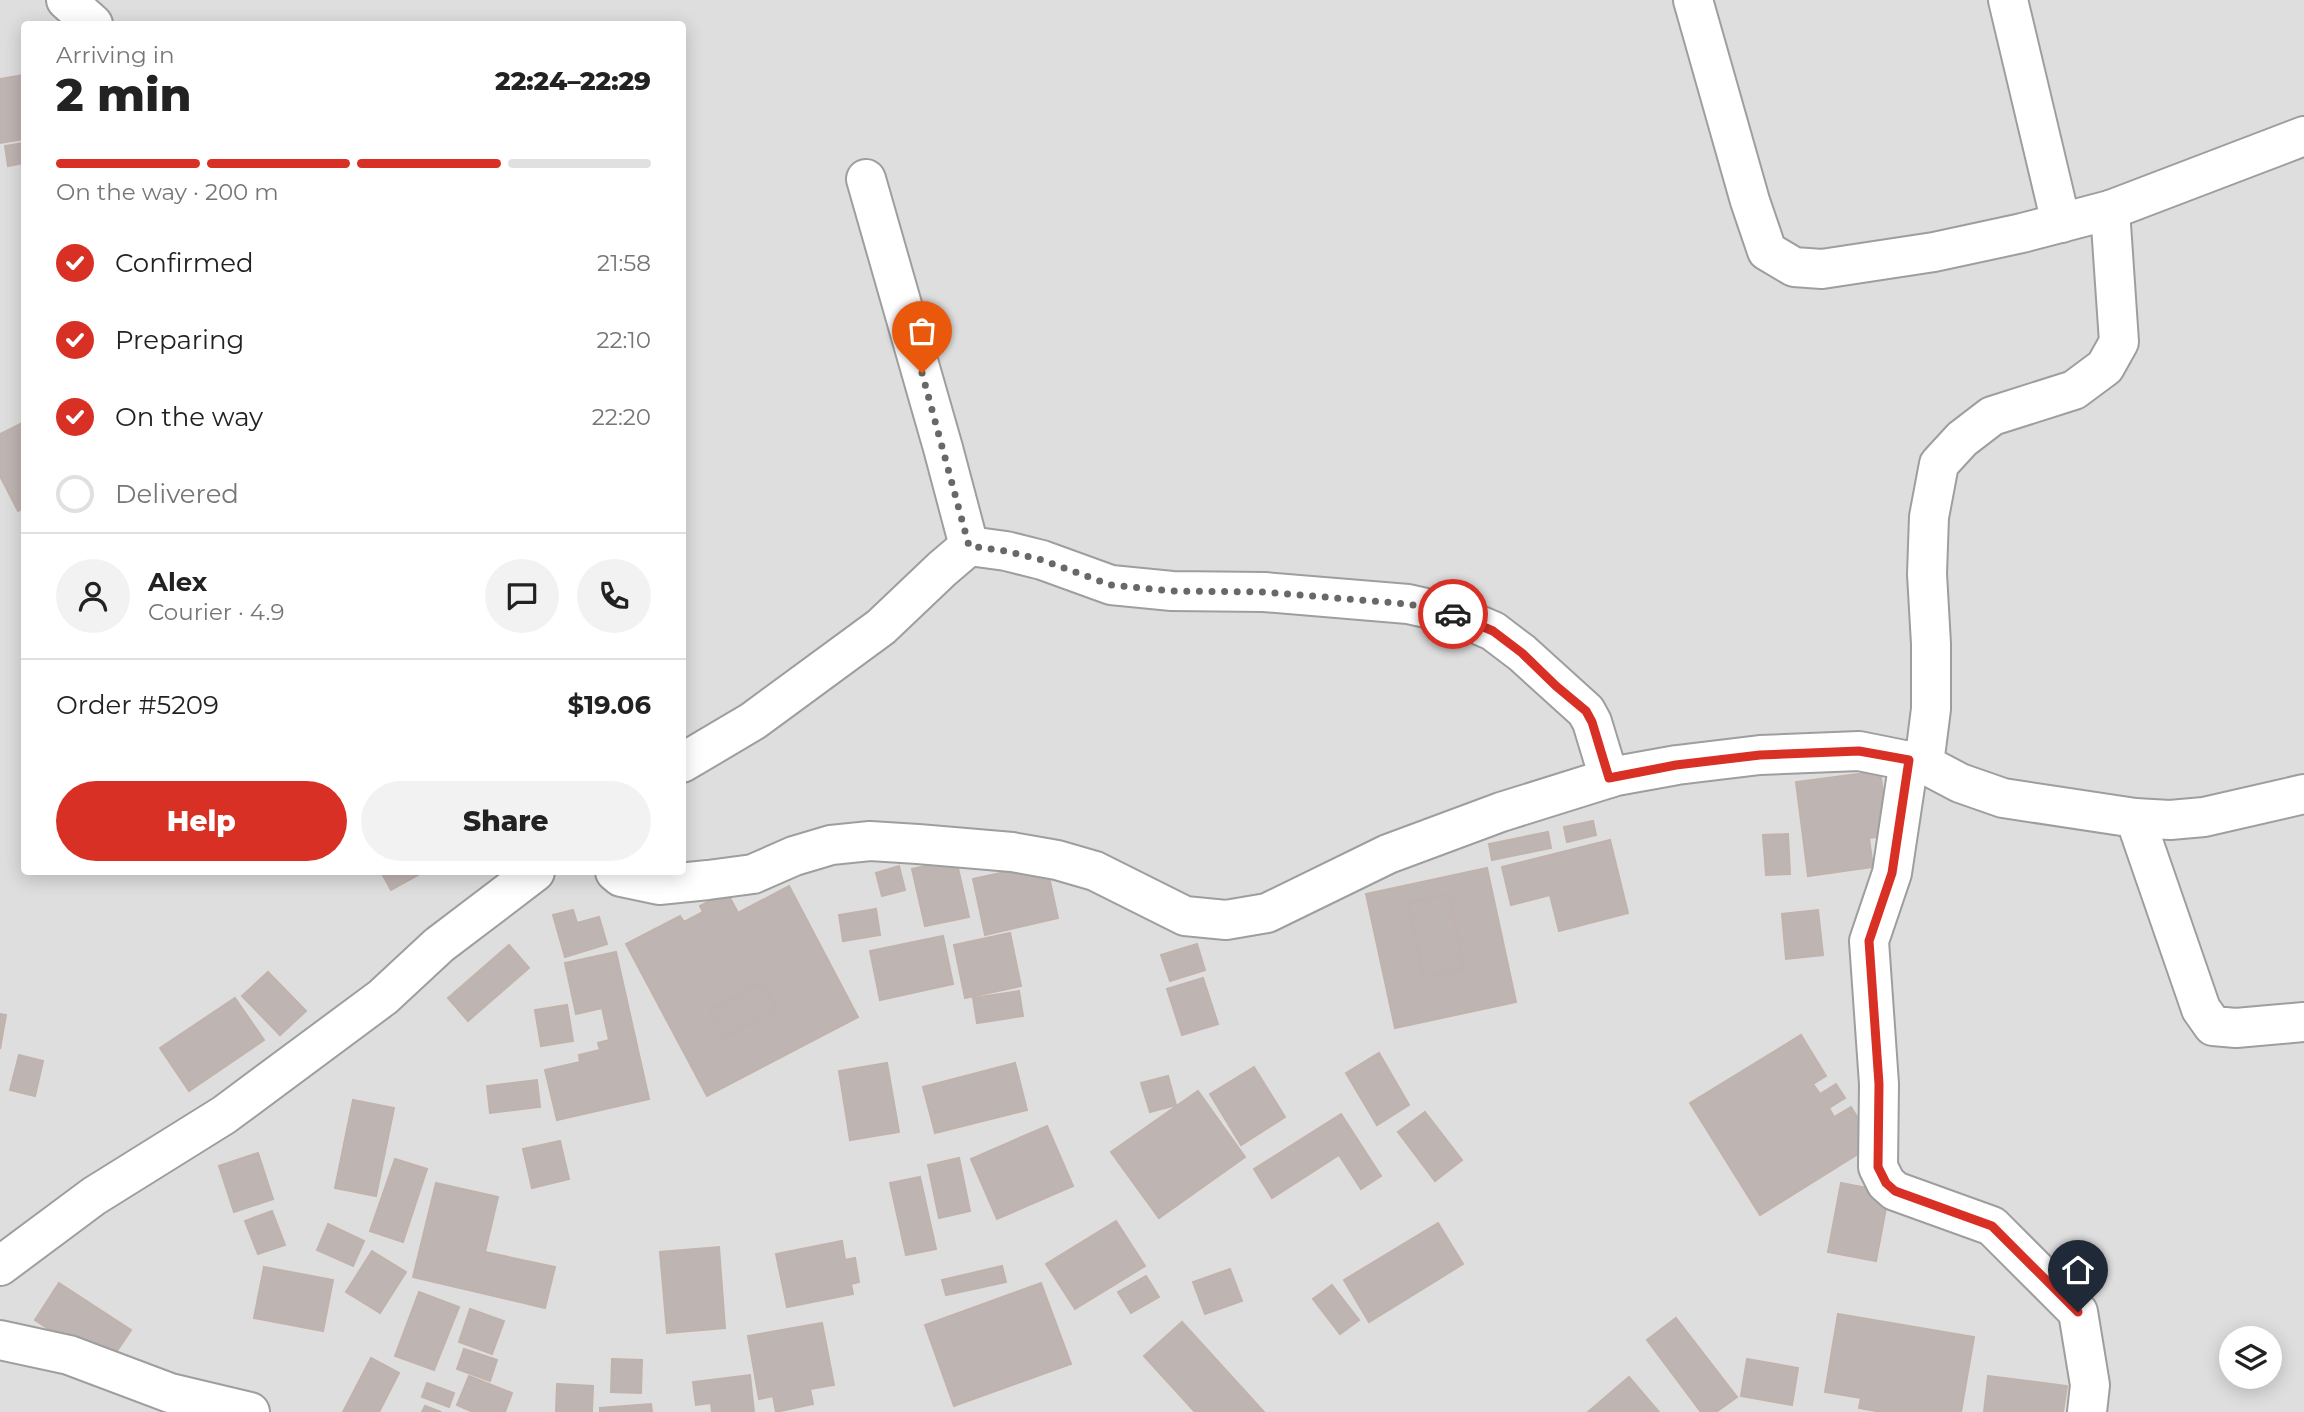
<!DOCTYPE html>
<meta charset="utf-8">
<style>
:root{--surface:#fff;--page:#f2f2f2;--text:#222;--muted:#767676;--line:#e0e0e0;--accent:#d93025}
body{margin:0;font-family:Montserrat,sans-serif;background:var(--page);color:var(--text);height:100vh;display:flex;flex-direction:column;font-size:26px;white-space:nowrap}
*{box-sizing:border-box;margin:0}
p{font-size:23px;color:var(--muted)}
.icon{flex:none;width:38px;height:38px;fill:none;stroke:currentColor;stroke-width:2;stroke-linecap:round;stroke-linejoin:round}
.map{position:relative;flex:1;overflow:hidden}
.panel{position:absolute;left:21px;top:21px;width:665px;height:854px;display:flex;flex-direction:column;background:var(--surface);border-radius:7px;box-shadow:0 4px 18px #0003}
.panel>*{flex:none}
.tools{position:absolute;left:2219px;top:1326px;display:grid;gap:14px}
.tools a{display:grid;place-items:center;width:63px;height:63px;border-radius:50%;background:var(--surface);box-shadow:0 4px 18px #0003;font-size:35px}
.pin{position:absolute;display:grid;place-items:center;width:60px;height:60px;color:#fff;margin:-72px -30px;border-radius:50% 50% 50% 0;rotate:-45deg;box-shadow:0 0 7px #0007}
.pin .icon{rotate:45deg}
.courier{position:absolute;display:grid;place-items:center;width:70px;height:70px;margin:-35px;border:5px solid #d93025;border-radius:50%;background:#fff;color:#222;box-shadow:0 2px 9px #0007}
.head em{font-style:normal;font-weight:800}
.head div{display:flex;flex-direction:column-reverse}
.head{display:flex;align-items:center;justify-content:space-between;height:119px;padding:0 35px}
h1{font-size:46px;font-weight:800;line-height:52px}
.bar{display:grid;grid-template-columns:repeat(4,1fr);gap:10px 7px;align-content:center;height:84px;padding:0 35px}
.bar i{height:9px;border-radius:5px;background:var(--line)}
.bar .current{background:var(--accent)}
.bar p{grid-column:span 4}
.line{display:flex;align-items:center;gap:18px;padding:0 35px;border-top:2px solid var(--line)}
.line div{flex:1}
.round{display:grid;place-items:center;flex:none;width:74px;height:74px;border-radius:37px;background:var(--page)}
ol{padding:0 35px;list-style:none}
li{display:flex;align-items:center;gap:21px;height:77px}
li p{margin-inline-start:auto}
li .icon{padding:7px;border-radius:50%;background:var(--accent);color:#fff;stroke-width:4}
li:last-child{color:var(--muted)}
li i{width:38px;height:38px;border:4px solid var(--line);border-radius:50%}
.primary-button{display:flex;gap:14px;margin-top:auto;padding:14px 35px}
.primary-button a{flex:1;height:80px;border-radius:42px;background:var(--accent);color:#fff;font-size:28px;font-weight:800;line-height:80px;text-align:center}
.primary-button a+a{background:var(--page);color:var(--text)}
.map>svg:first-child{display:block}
</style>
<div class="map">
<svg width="2304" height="1412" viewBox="0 0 2304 1412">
<rect width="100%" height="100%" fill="#f1ede9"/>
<path fill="#dfdede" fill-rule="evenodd" d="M0,0H2304V1412H0ZM24,24H682V872H24ZM2231,1339H2270V1377H2231Z"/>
<g fill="#beb5b2" stroke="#c1b2ac" stroke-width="2" fill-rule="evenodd">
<path d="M24,75V139L0,143V79Z"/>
<path d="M24,143V163L8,166L5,146Z"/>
<path d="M24,422V508L18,511L0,476V434Z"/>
<path d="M1880,771L1889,835L1869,838L1873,867L1808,876L1796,782Z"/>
<path d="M1593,821L1596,835L1567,842L1564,827Z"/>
<path d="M1548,832L1551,848L1492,860L1489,844Z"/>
<path d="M1788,834L1790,874L1766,875L1763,835Z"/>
<path d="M1610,840L1628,913L1559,931L1550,895L1511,905L1502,867Z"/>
<path d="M956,859L969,917L925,926L912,869Z"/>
<path d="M1046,863L1058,918L985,935L973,879Z"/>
<path d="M899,866L905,890L882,896L876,873Z"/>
<path d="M1487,868L1516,1002L1395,1028L1366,894ZM1449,894L1464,968L1424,977L1408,903Z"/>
<path d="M381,872H417L418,875L391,890Z"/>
<path d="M789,886L858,1017L707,1096L626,944L680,916L684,922L703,912L700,906L727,892L738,913ZM763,982L777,1010L724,1037L710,1010Z"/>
<path d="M1449,894L1464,968L1424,977L1408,903Z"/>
<path d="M876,909L880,935L843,941L839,915Z"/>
<path d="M573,910L577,923L599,917L607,944L565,957L553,915Z"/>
<path d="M1818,910L1823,955L1786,959L1782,914Z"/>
<path d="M1010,933L1021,986L965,998L954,945Z"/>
<path d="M943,936L953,984L880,1000L870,951Z"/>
<path d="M1197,944L1205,970L1170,981L1161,955Z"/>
<path d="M509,945L529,968L468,1021L448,998Z"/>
<path d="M616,952L649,1099L557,1120L545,1070L580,1062L579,1055L600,1050L598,1043L609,1040L602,1008L576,1014L565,963Z"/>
<path d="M268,972L306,1011L280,1035L242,996Z"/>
<path d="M1203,978L1218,1024L1182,1035L1167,989Z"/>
<path d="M763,982L777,1010L724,1037L710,1010Z"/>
<path d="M1019,991L1023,1016L977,1023L973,998Z"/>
<path d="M235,998L264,1040L189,1091L160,1048Z"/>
<path d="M567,1005L573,1041L541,1046L535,1010Z"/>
<path d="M0,1014L6,1015L0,1049Z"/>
<path d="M1801,1035L1826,1076L1813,1084L1820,1094L1836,1084L1845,1098L1829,1108L1834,1117L1851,1107L1874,1144L1760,1215L1690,1103Z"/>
<path d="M1379,1053L1409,1105L1377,1125L1346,1073Z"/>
<path d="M19,1055L43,1061L35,1096L10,1090Z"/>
<path d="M887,1063L899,1132L850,1140L839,1071Z"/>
<path d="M1015,1063L1027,1110L935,1133L923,1087Z"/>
<path d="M1254,1067L1285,1117L1241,1145L1210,1094Z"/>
<path d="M1168,1076L1176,1105L1150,1112L1141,1083Z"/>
<path d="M537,1080L540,1107L490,1113L487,1086Z"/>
<path d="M1198,1091L1245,1157L1159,1218L1111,1152Z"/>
<path d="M353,1100L394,1108L376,1196L335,1188Z"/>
<path d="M1425,1112L1462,1160L1435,1181L1398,1132Z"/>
<path d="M1341,1114L1381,1176L1361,1189L1339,1155L1272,1198L1254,1169Z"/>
<path d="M1047,1126L1073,1186L997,1219L971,1159Z"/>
<path d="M560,1141L569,1179L532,1188L523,1149Z"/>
<path d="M258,1153L273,1199L234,1212L219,1166Z"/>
<path d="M959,1158L970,1211L939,1218L928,1165Z"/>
<path d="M395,1159L427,1169L403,1242L370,1231Z"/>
<path d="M920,1177L936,1249L906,1255L890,1183Z"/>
<path d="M436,1183L498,1197L485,1252L555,1267L545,1308L413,1277Z"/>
<path d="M1841,1183L1889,1192L1876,1261L1828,1252Z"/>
<path d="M272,1211L285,1245L258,1254L245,1221Z"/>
<path d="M1116,1221L1145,1266L1075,1309L1046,1264Z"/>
<path d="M1438,1223L1463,1264L1369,1322L1344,1280Z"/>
<path d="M328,1224L364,1241L353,1266L317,1250Z"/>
<path d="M842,1241L845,1260L855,1258L859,1282L851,1284L853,1294L787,1307L776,1254Z"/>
<path d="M719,1247L725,1328L667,1333L660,1252Z"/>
<path d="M372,1251L406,1272L380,1313L346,1292Z"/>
<path d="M1002,1266L1006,1282L946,1295L942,1280Z"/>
<path d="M264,1267L333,1280L323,1331L254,1318Z"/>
<path d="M1230,1269L1242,1301L1205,1314L1193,1282Z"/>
<path d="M1146,1276L1159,1297L1131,1313L1118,1292Z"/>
<path d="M59,1283L131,1330L106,1367L35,1320Z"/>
<path d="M1041,1283L1071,1364L954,1406L925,1325Z"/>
<path d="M1332,1285L1359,1320L1340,1334L1313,1299Z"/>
<path d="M419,1292L459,1307L434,1370L395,1356Z"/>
<path d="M470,1309L504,1321L492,1354L459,1342Z"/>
<path d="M1838,1314L1974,1337L1961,1412H1882L1859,1408L1861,1398L1825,1392Z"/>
<path d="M1676,1318L1737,1397L1716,1412H1701L1647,1340Z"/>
<path d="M1182,1322L1264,1412H1195L1144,1356Z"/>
<path d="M822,1323L834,1385L810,1389L813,1404L776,1412L773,1396L759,1399L748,1336Z"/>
<path d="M464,1349L497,1360L490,1381L457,1369Z"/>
<path d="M371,1358L399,1373L379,1412H343Z"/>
<path d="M612,1359L642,1360L641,1393L611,1392Z"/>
<path d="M1747,1359L1798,1368L1792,1405L1741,1396Z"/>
<path d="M750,1375L754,1412H712L711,1403L696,1405L693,1382Z"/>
<path d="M469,1376L512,1393L505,1412H473L457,1405Z"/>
<path d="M1988,1376L2067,1386L2063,1412H1984Z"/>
<path d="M1629,1377L1659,1412H1588Z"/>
<path d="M427,1383L454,1393L449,1407L422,1397Z"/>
<path d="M557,1384L593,1386L592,1412H556Z"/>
<path d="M651,1404L652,1412H600V1408Z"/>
<path d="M425,1406L441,1412H422Z"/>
</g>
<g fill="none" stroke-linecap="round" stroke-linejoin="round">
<g stroke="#9e9e9e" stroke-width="42">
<g id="minor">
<path d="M66,0L93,24"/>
<path d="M1693,0L1750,201L1767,251L1794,267L1822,269L1934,252L2022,233L2110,210L2304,136"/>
<path d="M2008,0L2061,223"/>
<path d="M866,179L943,448L969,546"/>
<path d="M1909,760L1892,873L1869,941L1879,1084L1878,1167L1886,1183L1895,1191L1992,1226L2078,1312L2090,1385L2087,1412"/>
<path d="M682,763L753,721L881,627L942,569L969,546L1006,551L1042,560L1111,585L1172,591L1264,592L1408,604L1453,614L1493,631L1522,653L1586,711L1592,722L1609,778"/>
<path d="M1924,764L1931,709V644L1927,574L1929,517L1939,464L1962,439L1992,416L2074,390L2105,367L2119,342L2110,210"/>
<path d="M2135,818L2201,1009L2213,1026L2236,1028L2304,1022"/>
<path d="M615,872L621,877L659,885L708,880L753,874L794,856L831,845L870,841L918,844L1012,852L1057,860L1095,871L1185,916L1226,920L1267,913L1388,854L1501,812L1616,776L1677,765L1760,755L1859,751L1924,764L1960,783L2003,798L2135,818L2170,820L2204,817L2304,794"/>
<path d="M0,1266L94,1196L224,1115L383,997L439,945L535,872"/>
<path d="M0,1340L69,1355L170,1393L250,1412"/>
</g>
</g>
<use href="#minor" stroke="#fff" stroke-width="38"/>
</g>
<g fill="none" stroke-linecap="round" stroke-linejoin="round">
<path stroke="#6a6867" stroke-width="7" stroke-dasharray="0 12.6" d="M922,373L969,546L1006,551L1042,560L1111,585L1172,591L1264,592L1408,604L1453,614"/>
<path stroke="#d93025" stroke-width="9" d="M1453,614L1493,631L1522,653L1556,686L1586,711L1592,722L1609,778L1676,765L1760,755L1859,751L1909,760L1892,873L1869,941L1879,1084L1878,1167L1886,1183L1895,1191L1992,1226L2078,1312"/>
</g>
</svg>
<div class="tools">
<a><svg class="icon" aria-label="layers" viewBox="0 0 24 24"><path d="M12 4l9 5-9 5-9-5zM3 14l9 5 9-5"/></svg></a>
</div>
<div class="pin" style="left:922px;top:373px;background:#ea580c"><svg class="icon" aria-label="bag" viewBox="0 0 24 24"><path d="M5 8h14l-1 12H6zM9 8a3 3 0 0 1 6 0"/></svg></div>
<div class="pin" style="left:2078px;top:1312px;background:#1f2937"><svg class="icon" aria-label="home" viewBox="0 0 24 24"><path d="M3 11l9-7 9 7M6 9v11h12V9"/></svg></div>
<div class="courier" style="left:1453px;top:614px"><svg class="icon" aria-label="car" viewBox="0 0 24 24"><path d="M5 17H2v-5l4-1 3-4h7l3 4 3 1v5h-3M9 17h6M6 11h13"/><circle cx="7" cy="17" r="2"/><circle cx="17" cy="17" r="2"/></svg></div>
<section class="panel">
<div class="head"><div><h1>2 min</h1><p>Arriving in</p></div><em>22:24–22:29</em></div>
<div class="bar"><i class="current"></i><i class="current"></i><i class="current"></i><i></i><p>On the way · 200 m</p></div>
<ol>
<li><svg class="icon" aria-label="check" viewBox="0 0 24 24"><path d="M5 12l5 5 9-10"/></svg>Confirmed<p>21:58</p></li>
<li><svg class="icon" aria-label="check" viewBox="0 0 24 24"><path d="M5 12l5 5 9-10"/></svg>Preparing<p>22:10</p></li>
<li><svg class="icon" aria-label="check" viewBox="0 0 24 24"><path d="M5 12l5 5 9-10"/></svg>On the way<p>22:20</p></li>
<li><i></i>Delivered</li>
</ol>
<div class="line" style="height:126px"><a class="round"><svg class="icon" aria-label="person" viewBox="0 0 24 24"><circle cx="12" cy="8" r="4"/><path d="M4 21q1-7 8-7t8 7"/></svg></a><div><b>Alex</b><p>Courier · 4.9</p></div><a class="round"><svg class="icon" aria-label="chat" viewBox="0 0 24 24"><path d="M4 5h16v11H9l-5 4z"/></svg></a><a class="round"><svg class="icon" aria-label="phone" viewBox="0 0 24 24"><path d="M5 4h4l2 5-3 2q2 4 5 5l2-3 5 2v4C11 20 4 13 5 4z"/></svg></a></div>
<div class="line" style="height:91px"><div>Order #5209</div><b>$19.06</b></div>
<div class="primary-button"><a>Help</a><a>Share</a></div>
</section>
</div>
